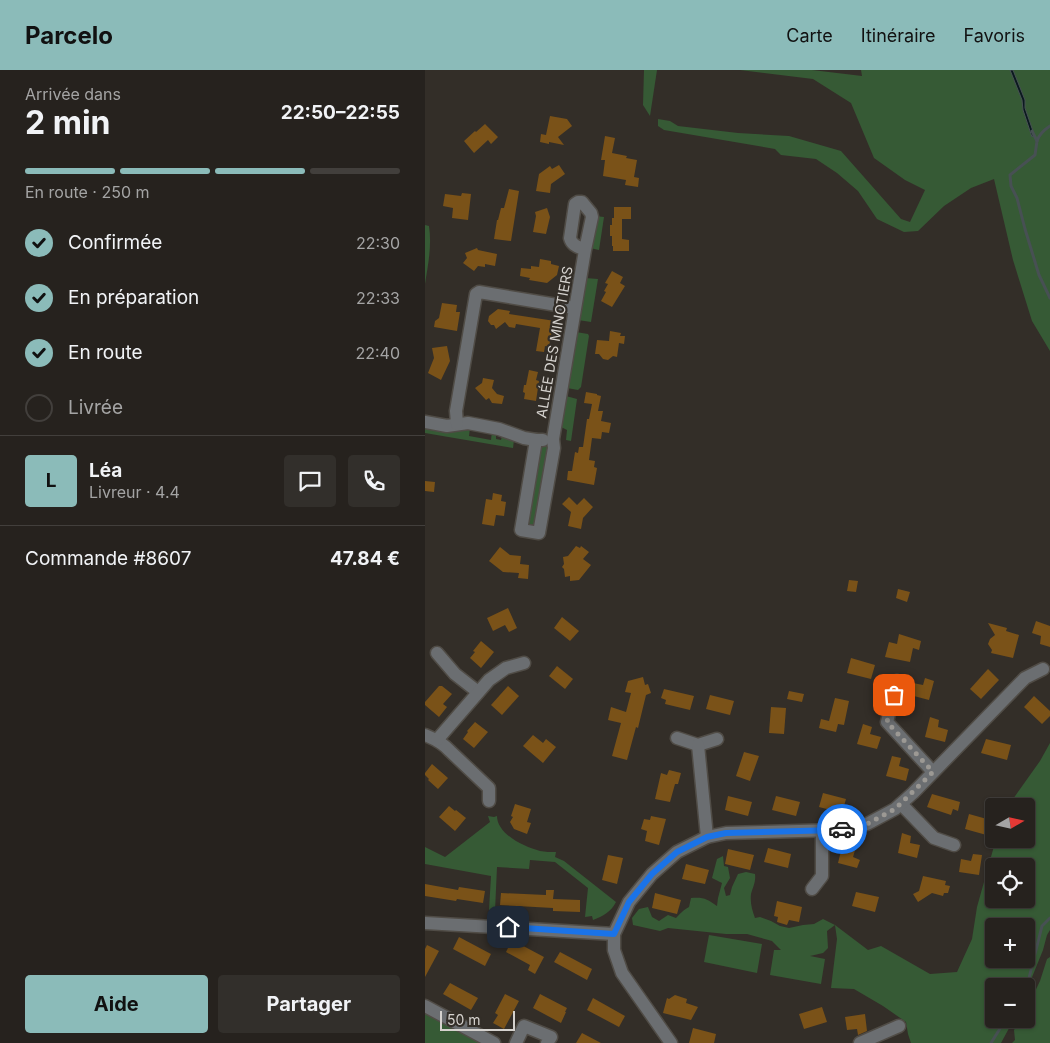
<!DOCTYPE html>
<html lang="fr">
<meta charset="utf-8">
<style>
:root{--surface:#26221e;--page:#322f2b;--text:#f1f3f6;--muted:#a4a4a4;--line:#423f3c;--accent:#8bbbb9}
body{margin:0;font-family:Inter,sans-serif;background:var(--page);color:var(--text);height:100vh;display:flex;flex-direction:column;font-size:19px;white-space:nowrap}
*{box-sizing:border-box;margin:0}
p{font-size:16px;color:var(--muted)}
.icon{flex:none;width:28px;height:28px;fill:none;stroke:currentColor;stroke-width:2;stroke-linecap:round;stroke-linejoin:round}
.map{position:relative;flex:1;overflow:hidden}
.details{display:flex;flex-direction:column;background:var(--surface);width:425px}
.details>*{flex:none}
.needle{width:32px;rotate:81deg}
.tools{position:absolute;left:560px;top:728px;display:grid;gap:10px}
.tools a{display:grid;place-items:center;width:50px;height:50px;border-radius:5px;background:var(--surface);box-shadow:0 1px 4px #0004,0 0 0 1px var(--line);font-size:25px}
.scale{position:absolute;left:15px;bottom:12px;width:75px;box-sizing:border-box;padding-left:5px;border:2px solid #d5d2ce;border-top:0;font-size:14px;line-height:18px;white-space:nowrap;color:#d5d2ce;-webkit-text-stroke:4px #332e28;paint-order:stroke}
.pin{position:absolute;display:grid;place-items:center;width:42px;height:42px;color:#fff;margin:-21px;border-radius:10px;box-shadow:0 2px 8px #0006}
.courier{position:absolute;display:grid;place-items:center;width:50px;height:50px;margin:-25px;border:4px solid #1a73e8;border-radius:50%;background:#fff;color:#222;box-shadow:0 1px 6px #0007}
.head em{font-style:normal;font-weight:700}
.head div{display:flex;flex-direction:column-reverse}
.head{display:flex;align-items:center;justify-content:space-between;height:85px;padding:0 25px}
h1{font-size:32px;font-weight:700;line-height:38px}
.bar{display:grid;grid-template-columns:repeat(4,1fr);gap:8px 5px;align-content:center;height:60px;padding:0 25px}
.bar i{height:6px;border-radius:4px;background:var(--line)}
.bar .on{background:var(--accent)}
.bar p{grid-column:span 4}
.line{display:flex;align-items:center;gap:12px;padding:0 25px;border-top:1px solid var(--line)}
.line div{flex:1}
.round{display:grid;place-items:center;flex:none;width:52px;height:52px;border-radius:5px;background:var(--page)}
ol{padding:0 25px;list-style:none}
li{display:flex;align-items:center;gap:15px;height:55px}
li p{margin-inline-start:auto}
li .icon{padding:5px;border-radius:50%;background:var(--accent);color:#111;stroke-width:4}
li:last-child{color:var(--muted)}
li i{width:28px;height:28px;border:2px solid var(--line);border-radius:50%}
.cta{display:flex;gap:10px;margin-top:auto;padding:10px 25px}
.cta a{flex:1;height:58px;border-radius:5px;background:var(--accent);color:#111;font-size:20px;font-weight:700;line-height:58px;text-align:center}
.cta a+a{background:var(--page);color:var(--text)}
header{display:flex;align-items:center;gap:30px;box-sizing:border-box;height:70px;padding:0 25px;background:var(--accent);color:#111}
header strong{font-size:24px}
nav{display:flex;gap:28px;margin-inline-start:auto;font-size:18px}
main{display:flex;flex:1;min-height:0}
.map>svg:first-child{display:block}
</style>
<header>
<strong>Parcelo</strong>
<nav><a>Carte</a><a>Itinéraire</a><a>Favoris</a></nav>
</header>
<main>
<section class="details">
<div class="head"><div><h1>2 min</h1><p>Arrivée dans</p></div><em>22:50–22:55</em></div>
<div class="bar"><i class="on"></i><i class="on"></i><i class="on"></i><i></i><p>En route · 250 m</p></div>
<ol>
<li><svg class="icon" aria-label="check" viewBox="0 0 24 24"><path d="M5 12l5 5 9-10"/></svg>Confirmée<p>22:30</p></li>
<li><svg class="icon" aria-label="check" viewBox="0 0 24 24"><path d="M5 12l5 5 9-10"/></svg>En préparation<p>22:33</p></li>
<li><svg class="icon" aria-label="check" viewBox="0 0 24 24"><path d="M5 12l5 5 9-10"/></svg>En route<p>22:40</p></li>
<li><i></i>Livrée</li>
</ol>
<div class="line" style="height:90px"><b class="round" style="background:var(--accent);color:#111">L</b><div><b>Léa</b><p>Livreur · 4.4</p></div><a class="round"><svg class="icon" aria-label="chat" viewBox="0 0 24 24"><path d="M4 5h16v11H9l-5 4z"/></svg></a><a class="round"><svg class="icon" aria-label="phone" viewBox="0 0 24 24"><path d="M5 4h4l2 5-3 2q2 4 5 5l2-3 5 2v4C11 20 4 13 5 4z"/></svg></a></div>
<div class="line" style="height:65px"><div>Commande #8607</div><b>47.84 €</b></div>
<div class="cta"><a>Aide</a><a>Partager</a></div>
</section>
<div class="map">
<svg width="625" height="973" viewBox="0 0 625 973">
<rect width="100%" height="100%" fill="#332e28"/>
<g fill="#365a35" fill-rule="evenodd">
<path d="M219,0H232L225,46L218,35Z"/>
<path d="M315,0H387L437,6L436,0H625V281L607,251L588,190L569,109L546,118L519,136L493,161L479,162L452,149L433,121L412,103L391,89L356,85L350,79L239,60L233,56V49L245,51L253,56L313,63L364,66L416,81L476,149L485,152L500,120L480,110L449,88L426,33L388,9Z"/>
<path d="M170,146L179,147L174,180L165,178Z"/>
<path d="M0,155L4,156C7,176 3,195 0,214Z"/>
<path d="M160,208L173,209L166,252L153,250Z"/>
<path d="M151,262L163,264L164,266L156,317L153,320L142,318Z"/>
<path d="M141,326L152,329L146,371L141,370L142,360L136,357Z"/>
<path d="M0,356L45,358L44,366L66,370L67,361L71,363V369L76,370L77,366L89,370L88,378L0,363Z"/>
<path d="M120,375L124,377L111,454L107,455L103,453L114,377Z"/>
<path d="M625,673V860L622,865L618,880L601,922V916H569V949H589L576,973H486L483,964L481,952L458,936L429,919L406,918L412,869L410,855L402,861L403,878L398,883L385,886L400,889L396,914L345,905L349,880H356L347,871L322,864H301L243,858L235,861L208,855L207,848L214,839L223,837L227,847L234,851L243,845L251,848C255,844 258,840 264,837L266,828C279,827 282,829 292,836L293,828L297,813L287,808L292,789L298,786L299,796L303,797L305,808L299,818L301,826L305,825L307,817L313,804L321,802L330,804C331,812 328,817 326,824C325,833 327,840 330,848L335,847L346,851L355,856L364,858L378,855L389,854L398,849L410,855L443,880L456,876L505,904L532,902L547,869L552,837L571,769H601V736H583L615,691ZM569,796H601V829H569ZM569,856H601V889H569Z"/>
<path d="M63,746L69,747L72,746C72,764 99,777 115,781C120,782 126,782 131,782L130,787L139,791L191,832C186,842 178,846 168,850L167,846L160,847L163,818L130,792L105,790L104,799L72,797L70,841L64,840L66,806L0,794V777L20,787L65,752Z"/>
<path d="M284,865L337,874L332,903L279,892Z"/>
<path d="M625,887V973H587L590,970L589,960L597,949H601V940L615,911L622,889Z"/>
<path d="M0,943L56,973H0Z"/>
</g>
<path fill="#0a191e" stroke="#475053" d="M585,0H588L600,30V38L609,64L607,67L598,40L597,30Z"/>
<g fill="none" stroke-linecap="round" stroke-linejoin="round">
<g stroke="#475053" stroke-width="3">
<path d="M607,61L612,71L610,85L585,105L586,116L592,128L600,159L614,205L625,228"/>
<path d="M612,71C614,64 619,60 625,56"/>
<path d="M601,916L603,912L617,856L625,848"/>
<path d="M566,973L581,949"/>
</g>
</g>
<g fill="#7a5218">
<path d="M125,46L142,49L147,56L133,67L139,75L124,72V74L115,72L116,64L121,65Z"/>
<path d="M60,54L73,67L66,74L63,70L49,83L39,71L50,61L51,62Z"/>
<path d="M180,66L190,68L187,83L202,86L201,88L212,90L209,107L214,108L213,117L200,115L201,110L178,106L180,90H176Z"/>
<path d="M134,95L140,104L126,114L125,123L111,121L114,104L125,96L127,99Z"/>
<path d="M84,119L94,121L86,171L69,169L72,150H73L76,138H79Z"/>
<path d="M37,123L46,124L43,150L27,148L28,138L18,136L20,124L36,126Z"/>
<path d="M189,137H206V149H197V169L204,170V181H188V176H187V166H185V155H187V148H189Z"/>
<path d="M122,138L125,147L121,164L108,162L111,146L110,142Z"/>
<path d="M52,178L53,180L72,184L70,196L60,194V197L53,196L49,201L38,193L42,188L40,183Z"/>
<path d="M115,189L126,191V194L134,196L132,205L122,213L104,210L105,208L95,206L96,198L106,199V196L114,197Z"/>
<path d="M187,201L198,207L195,213L200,216L187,237L176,231L181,222L179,221L183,214L180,213Z"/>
<path d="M17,233L32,235L31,242H35L32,261L9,257L10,251L14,248Z"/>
<path d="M73,239L85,241L84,244L130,251L128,260H127L124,277L120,276L119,282L111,281L115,258L91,254L90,258L84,257L80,252L71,259L69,255H66L63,251L64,246Z"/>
<path d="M185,261L196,263L195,266H200L199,274L194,273L192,287L188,286L183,290L178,289L174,284H170L172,270L184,271Z"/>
<path d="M22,276L25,291L16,310L3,303L9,288L7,278Z"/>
<path d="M104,300L113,302L111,310L114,311L111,331L99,329L100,323L98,322L99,315H101Z"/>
<path d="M58,308L69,310L67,318L72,324L79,326L77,334L67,333L64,328L61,330L50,318L57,313Z"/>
<path d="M161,322L172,324V325L176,326L173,341H178L176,351L186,353L184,363L177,362L176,369L167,368L164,390L170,391L169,397L172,398L169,415L142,410L143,401H147L150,382L153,383L154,377H158L162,349H164L167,334L159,333Z"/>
<path d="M0,411L10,412L9,422L0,421Z"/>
<path d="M68,423L77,425L76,431L81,432L79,446L71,445L69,456L57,454L61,429L67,430Z"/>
<path d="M144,427L152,435L159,428L168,437L158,448L156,459L143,456L146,442L137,434Z"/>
<path d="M151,476L155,478L156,476L164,482L158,489L166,495L154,510L145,511V506L140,507L139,499L137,497L139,494L138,487L143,486Z"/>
<path d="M75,477L85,485L96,486L95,494L104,495L103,509L93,508L94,503L78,502L64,491Z"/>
<path d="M424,510L433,511L431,522L422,521Z"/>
<path d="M473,519L485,522L482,532L471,528Z"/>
<path d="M83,538L92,558L84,562L80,555L68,561L62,548Z"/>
<path d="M137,547L154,561L145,571L129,558Z"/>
<path d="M611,551L625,556V577L615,574L616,566L607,563Z"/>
<path d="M563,553L582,558L581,561L594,565L588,588L566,583L567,580L563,574L565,569L570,565Z"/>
<path d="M474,564L496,571L494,580L488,578L485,592L460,587L464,572L472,574Z"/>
<path d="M56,571L69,582L56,598L45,588L50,582L48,581Z"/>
<path d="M426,588L450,595L446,609L422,603Z"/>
<path d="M132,596L148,609L140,619L124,606Z"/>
<path d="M563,599L574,610L556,629L545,619Z"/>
<path d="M218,607L220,615L223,614L226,623L221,625L213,658L211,657L202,690L187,686L196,653L183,650L186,637L201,642L206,623L200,622L203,611Z"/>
<path d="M500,608L509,611L504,630L485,625L488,613L498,615Z"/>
<path d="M14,616H17L27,624L18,634L22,637L14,647L0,635V632Z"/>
<path d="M83,616L94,626L77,645L66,635Z"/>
<path d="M239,619L269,626L265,640L240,634L241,630L236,628Z"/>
<path d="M364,621L379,624L377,632L362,629Z"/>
<path d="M285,625L309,631L305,645L281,639Z"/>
<path d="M609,626L625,641V646L617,654L599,637Z"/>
<path d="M410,628L424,631L419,655L413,654L411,662L394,658L396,649L404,651Z"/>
<path d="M346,637L361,638L359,664L344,663Z"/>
<path d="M505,647L514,650L513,657L523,660L520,672L500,667Z"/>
<path d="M50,652L63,662L49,678L38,669L43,662L42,661Z"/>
<path d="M438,654L447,657L445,664L456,667L452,679L432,674Z"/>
<path d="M108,665L118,673L121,669L131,677L118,693L98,676Z"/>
<path d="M561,669L586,675L582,690L556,683Z"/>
<path d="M319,682L334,686L325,711L311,706Z"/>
<path d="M467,686L476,688L474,696L484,699L481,711L461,706Z"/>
<path d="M7,694L23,708L13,719L3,710L4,709L0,705V703Z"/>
<path d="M244,700L256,703L253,714H250L245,732L230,729L236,703L242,705Z"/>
<path d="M398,723L421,729L417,743L394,737Z"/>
<path d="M507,724L535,732L533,741L528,739L526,745L502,737Z"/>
<path d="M303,726L327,732L323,746L300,740Z"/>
<path d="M351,726L375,732L371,746L347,740Z"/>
<path d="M90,734L106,739L102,752L106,753L102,764L89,759L85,752L88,747L86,746Z"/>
<path d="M24,736L30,741L31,740L41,748L30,761L14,747Z"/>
<path d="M544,744L569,751L565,766L540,759Z"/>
<path d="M226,746L241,749L234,775L220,771L222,761L216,759L219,749L225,750Z"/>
<path d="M477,763L486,766L485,773L495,775L492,788L473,783Z"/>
<path d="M418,773L431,777L428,787L435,790L432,798L413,793Z"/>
<path d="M343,778L366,784L363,798L339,792Z"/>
<path d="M303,779L329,785L325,800L300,794Z"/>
<path d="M548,784L557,785L554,805L534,802L536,789L546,791Z"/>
<path d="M183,785L198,788L192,814L177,810Z"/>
<path d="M261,794L284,800L280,814L257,809Z"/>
<path d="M498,806L521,811L520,815L525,816L523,823H519L518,826L507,823L493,832L488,824L494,821Z"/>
<path d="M0,814L33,820L34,817L60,821L58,833L32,829L31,831L0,826Z"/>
<path d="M121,820H129L128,829L155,830V842L128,841V838L75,835L76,823L121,825Z"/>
<path d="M431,822L454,827L450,842L427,836Z"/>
<path d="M230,823L256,830L252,844L227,838Z"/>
<path d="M352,831L377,837L374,852L364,850L362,855L352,852L353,847L349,846Z"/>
<path d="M34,867L66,884L60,896L28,879Z"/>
<path d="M87,870L119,887L110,904L103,900L105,895L81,882Z"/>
<path d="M2,875L14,881L0,907V879Z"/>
<path d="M135,882L167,899L162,910L129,892Z"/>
<path d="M25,913L53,928L46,940L18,924Z"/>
<path d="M80,924L94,931L79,959L68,953L73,945L70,943Z"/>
<path d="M115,924L142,938L140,942H141L136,953L108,938Z"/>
<path d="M250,925L262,929L261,933L273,937L266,950L238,943L242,928L244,929Z"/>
<path d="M168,928L200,946L194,957L162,940Z"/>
<path d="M397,937L402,952L379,959L374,944Z"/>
<path d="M440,944L442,961L433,965L432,959L422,960L420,947Z"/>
<path d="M268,958L291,964L289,973H264Z"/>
<path d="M157,963L176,973H151Z"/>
</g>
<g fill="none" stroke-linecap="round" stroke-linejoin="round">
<g stroke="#504c46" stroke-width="15">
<g id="minor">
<path d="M0,352L22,356L43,353L74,359L99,368L111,370H118"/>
<path d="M32,354L31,341L51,224L54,222L150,238"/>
<path d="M111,370L96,460L114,463L129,378L128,369L160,180L167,147L166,143L157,132H153L150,134L145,168C147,176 154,177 160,180"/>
<path d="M12,583L30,604L53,622"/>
<path d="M472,611L462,652L508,702"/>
<path d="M0,665C10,669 18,673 25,681L64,718V731"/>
<path d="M252,668L273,675L292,669"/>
<path d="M12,670L64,610L81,598L99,593"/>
<path d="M273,675L282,767"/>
<path d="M476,734L509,768L529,775"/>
<path d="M387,819L397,806V761"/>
<path d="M0,853L189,864"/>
<path d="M0,936L69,973"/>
<path d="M91,973L99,956L126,967L122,973"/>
<path d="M246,973L197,903L189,880V864L204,832L227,804L252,782L282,767L301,763L411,760L442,754L470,739L488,723L600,608L618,599"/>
<path d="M435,973L474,956"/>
</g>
</g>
<use href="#minor" stroke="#6b6e71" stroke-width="12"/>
</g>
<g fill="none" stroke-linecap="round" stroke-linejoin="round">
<path stroke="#9c9994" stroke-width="5" stroke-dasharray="0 9" d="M417,759L442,754L470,739L508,702L462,652L469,625"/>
<path stroke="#1a73e8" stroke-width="6" d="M83,857L189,864L204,832L227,804L252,782L282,767L301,763L411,760L417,759"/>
</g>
<g text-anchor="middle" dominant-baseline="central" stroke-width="4.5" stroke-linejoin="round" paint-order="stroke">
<g font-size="14" fill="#d5d2ce" stroke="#332e28">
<text transform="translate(129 272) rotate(-80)">ALLÉE DES MINOTIERS</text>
</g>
</g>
</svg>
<div class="tools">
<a><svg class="needle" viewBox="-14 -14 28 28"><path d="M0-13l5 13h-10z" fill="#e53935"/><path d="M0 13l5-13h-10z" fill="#a4a4a4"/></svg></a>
<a><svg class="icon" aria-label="locate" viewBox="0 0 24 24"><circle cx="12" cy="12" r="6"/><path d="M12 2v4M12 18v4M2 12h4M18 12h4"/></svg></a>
<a>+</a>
<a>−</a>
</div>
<div class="scale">50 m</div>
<div class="pin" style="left:469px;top:625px;background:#ea580c"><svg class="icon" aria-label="bag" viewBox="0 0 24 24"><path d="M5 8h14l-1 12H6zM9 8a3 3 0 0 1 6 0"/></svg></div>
<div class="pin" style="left:83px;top:857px;background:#1f2937"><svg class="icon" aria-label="home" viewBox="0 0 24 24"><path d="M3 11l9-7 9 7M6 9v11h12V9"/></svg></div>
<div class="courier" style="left:417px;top:759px"><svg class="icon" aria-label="car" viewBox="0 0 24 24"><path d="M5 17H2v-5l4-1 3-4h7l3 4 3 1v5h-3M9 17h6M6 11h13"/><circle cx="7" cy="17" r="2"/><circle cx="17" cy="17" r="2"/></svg></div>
</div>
</main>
